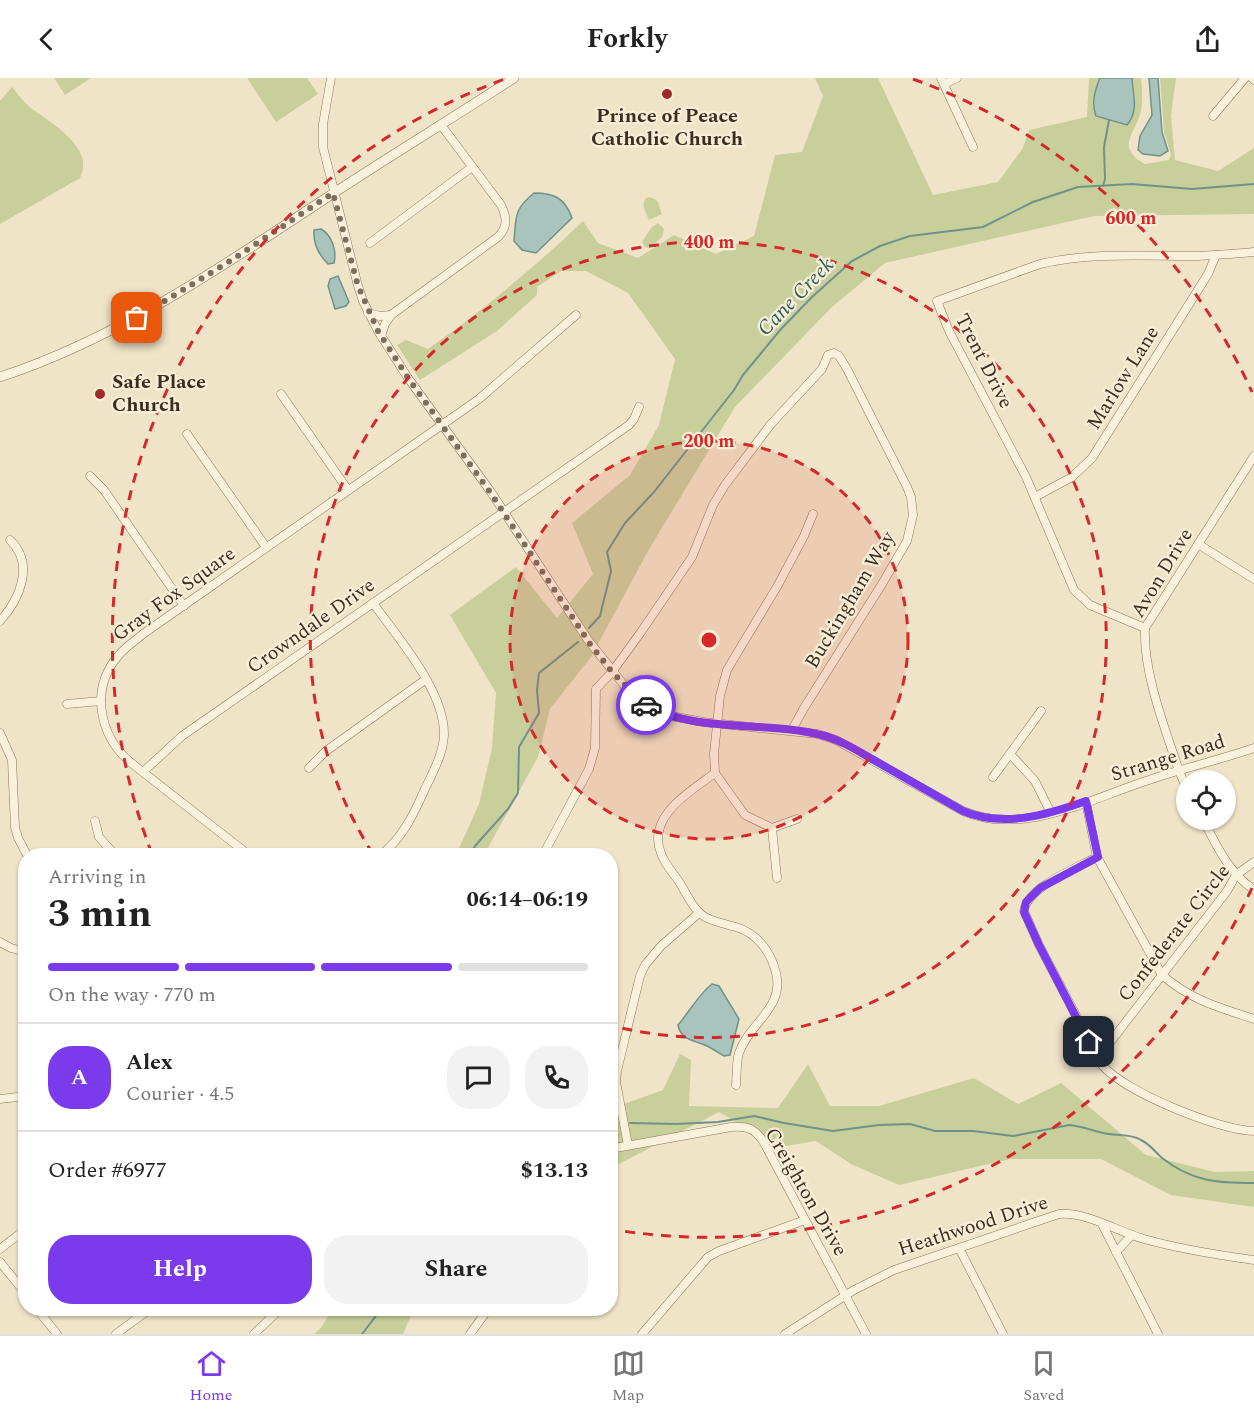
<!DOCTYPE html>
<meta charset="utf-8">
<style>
:root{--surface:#fff;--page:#f2f2f2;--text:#222;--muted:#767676;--line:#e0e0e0;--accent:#7c3aed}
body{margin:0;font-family:Spectral,serif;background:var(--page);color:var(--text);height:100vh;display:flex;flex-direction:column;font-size:22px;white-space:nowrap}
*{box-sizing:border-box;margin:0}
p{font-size:20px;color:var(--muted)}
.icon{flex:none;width:33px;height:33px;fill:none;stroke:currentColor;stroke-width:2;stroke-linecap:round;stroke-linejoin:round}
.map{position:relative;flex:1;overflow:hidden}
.sheet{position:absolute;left:18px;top:770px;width:600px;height:468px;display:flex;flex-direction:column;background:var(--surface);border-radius:24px;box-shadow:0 2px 4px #0004}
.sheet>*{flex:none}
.fabs{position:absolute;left:1176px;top:692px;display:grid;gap:12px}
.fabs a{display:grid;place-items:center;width:60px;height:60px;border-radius:50%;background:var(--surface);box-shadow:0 2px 4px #0004;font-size:30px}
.pin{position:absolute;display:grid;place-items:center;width:51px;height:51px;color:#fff;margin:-26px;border-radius:12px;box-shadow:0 3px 9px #0006}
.courier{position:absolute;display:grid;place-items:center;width:60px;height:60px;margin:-30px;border:4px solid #7c3aed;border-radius:50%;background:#fff;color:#222;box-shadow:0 2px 8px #0007}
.summary em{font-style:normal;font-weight:700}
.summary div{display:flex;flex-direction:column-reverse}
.summary{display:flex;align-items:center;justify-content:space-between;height:102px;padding:0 30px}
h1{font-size:39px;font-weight:700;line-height:45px}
.bar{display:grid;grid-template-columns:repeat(4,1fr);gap:9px 6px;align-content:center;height:72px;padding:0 30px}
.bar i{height:8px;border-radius:4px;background:var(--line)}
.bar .selected{background:var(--accent)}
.bar p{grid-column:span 4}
.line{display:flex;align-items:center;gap:15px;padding:0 30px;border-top:2px solid var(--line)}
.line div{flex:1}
.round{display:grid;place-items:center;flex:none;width:63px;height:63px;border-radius:24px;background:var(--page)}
.cta{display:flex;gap:12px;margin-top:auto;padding:12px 30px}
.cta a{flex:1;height:69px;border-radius:24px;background:var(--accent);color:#fff;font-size:24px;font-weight:700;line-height:69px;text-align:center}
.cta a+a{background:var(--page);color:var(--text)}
header{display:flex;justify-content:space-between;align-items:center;height:78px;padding:0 30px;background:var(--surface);font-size:27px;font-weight:700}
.dock{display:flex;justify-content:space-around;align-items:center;height:84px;border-top:2px solid var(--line);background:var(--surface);font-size:16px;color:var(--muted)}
.dock a{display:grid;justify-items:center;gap:3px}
.dock .selected{color:var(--accent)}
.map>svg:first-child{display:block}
</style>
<header><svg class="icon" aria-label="back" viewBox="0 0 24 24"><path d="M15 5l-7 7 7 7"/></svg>Forkly<svg class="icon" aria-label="share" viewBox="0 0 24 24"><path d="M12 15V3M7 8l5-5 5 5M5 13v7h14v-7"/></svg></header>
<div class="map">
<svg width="1254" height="1256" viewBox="0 0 1254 1256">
<rect width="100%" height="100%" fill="#f0e4c8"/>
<g fill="#c9cf9b">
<path d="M54,0H91L65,17Z"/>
<path d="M247,0H307L318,16L276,44Z"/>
<path d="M815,0H878L933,117L998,104L1023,70L1029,52L1087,39L1089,0H1100C1095,12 1091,25 1096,38L1127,47L1135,18L1132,0H1141C1142,11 1143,23 1141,33C1136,56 1114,68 1145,86L1169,82L1171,77L1164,54L1160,0H1176L1171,38L1175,82L1218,93L1254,70V136L1094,138L885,185L832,229L735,329L648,473L591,579L550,631L538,679L484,777H456L479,726L492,670L496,615L450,537L516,489L557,540L593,496L572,445L630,397L659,347L675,281L628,215L586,193H561L537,209V217L497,253L420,302L397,267L406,262L428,271C483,232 534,190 583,143L598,165L638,180L674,157L716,176L754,158L775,77L802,74L823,18Z"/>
<path d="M12,9C18,16 24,25 31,30C51,45 96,70 80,100L0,146V23Z"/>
<path d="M648,119C660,121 658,126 662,136L649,142C646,134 639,124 648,119Z"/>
<path d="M658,145L664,151L662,159L650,170L645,169L642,164L651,150Z"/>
<path d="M680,976L691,982L689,1028L778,1030L808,986L830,1028H879L974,1000L1018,1026L1061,1005L1146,1077L1215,1094L1254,1093V1129L1171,1117L1101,1081H1010L899,1107L851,1086L816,1063L780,1069L719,1034L611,1090L610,1031L663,1012Z"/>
<path d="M333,1230H414L403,1256H314L321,1250Z"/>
</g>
<g fill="#a9c4bc" stroke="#6f938a" stroke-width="1.5">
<path d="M1100,0H1132C1133,17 1139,33 1127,47L1096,38C1091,25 1095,12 1100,0Z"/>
<path d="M1149,0H1158L1162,54L1168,73L1160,78L1143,76L1138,72L1140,58L1152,37Z"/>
<path d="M534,115C554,115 565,120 572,140L536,175L522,172L514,163C516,139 514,131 534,115Z"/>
<path d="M321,151C332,157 337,173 334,185L328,186C319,177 313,165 314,152Z"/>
<path d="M338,198L349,224L346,228L335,231L328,208L330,201Z"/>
<path d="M712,906L719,908L739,941L730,977L724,978C719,975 713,971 707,968C695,962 681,963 678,947C689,934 700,915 712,906Z"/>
</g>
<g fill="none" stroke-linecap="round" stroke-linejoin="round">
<g stroke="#6f938a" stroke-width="2">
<path d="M1103,108L1105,101L1104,69L1109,42"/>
<path d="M589,550L600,538L611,493L607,474L625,445L654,414L734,312L743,297L781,251L812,219L852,183L880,168L910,158L983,149L1033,124L1078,109L1132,106L1192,111L1254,106"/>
<path d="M471,777L475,768L508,731L518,715L519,669L539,635L537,612L539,595L578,564"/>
<path d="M610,1043L617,1041"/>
<path d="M630,1045L676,1046L718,1044L754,1038L784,1045L833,1053L879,1047L910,1046L935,1053H973L1013,1058L1069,1047C1083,1048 1095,1054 1109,1056C1120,1058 1131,1056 1141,1062C1150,1066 1155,1074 1162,1080C1193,1104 1217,1105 1254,1105"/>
<path d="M362,1256L382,1230"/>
</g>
<g stroke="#8d765c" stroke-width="9">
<g id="minor">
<path d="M331,0L323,46V69L358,208L363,223L378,253L408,300L491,414L588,562L624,607L647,627L666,637L703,644L818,656L836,662L963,733C1023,759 1092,720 1149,702C1184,690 1219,682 1254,670"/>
<path d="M941,0L973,69"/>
<path d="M1252,0L1254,2"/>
<path d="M944,6L957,0"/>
<path d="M1213,38L1245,0"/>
<path d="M370,165L472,89"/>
<path d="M368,235L380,238L391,237"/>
<path d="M381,258L385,246L391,237L498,159C508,149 507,139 501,127L441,47"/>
<path d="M281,316L348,412"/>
<path d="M187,356L266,469"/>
<path d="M90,398L104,412L184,528"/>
<path d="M1035,419L1072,399L1092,380L1181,239L1208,196L1216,177"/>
<path d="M1198,466L1254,501"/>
<path d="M373,525C398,560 445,613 444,657C443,677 432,696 424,713C413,738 402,760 381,777"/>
<path d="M0,543C20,521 35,486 10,462"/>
<path d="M1145,550L1090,527L1074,512L1026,399L949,253L937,223L1040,186C1091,174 1145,178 1198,178C1217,177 1235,176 1254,174"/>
<path d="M67,626L101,623"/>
<path d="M0,655L12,682L15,749L18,760L27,777"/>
<path d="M1010,676L1035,703L1051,735"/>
<path d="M309,690L326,673L425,602"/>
<path d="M143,694L182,658L629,347L634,341L639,329"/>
<path d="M715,695C691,713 646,738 661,775C664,785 672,794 678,802C686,814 693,832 705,839C715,844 725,846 736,849C757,855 771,874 776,895C785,930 749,945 739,975C736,985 737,997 736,1007"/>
<path d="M993,699L1041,633"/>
<path d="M1186,709L1179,693C1165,650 1143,595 1145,550L1254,378"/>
<path d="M1086,724L1097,779L1162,897C1191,922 1218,929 1254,941"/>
<path d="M797,741L772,750L745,737L715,695L714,676L720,618L727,592L778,507L804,458L813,436"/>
<path d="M1203,741C1216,767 1229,795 1254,812"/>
<path d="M95,743L99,759L115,777"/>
<path d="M772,750L777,800"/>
<path d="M249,777L130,684C99,657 90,611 118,578C125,569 135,563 143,556L479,321L576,237"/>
<path d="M543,777L589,691L595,670L596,611L612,594L641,554L692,479L713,427L725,407L771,346L822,291L828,277L834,275L839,278L847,291L907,409L911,419L913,437L907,463L882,506L804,630L792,652"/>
<path d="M1097,779C1077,790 1027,809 1024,833L1039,867L1102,987C1125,1014 1218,1052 1254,1053"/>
<path d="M0,864L11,870L26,874"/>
<path d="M1098,980L1227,813L1236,797L1254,784"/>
<path d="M0,1021L26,1018"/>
<path d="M628,1067L616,1004L617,993L640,898L645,887L661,868L699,835"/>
<path d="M610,1071L731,1049C747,1048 754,1050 763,1063L866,1256"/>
<path d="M1102,1146L1158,1256"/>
<path d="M959,1170L1003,1256"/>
<path d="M0,1171L26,1151"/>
<path d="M1116,1174L1132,1157"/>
<path d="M0,1184L26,1216"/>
<path d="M36,1230L57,1256"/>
<path d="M116,1256L151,1230"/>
<path d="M254,1256L281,1230"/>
<path d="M470,1256L489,1230"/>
<path d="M642,1256L708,1179L719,1173L805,1142"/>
<path d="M785,1256L854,1212L894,1192L1059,1136C1088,1134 1116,1153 1144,1161C1180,1171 1217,1177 1254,1182"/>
</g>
</g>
<g stroke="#8d765c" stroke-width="10">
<path id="tertiary" d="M0,299C115,261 214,194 314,128C380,84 448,43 514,0"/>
</g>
<use href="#minor" stroke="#faf1dc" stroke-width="8"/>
<use href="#tertiary" stroke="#faf1dc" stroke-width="9"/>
</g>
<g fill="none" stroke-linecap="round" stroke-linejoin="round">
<path stroke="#7c6e5b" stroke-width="6" stroke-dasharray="0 10.8" d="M137,240L227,185L333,115L358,208L378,253L408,300L490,414L590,566L612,594L646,627"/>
<path stroke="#7c3aed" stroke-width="8" d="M646,627C693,655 768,643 821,657C842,662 861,675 879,685C907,701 935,717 963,733C1003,750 1047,737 1086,723L1098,779L1040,810L1026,824L1024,834L1039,867L1089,964"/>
</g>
<circle cx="709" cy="562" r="199" fill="#d62828" fill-opacity=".12"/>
<g fill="none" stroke="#d62828" stroke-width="3" stroke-dasharray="10 8">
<circle cx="709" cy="562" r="199"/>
<path d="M373 776A398 398 0 1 1 613 948"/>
<path d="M1252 810A597 597 0 0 1 616 1152M152 776A597 597 0 0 1 505 1M913 1A597 597 0 0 1 1252 314"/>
</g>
<g fill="#9e2a2b" stroke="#f7eed8" stroke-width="2">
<circle cx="667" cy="16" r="6"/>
<circle cx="100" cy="316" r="6"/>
</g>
<g text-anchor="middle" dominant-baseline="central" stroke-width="4.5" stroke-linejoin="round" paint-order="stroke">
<g font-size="20" font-weight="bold" fill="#3d2e20" stroke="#f7eed8">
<text x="667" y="38">Prince of Peace<tspan x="667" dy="23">Catholic Church</tspan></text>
<text x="112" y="304" text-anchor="start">Safe Place<tspan x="112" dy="23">Church</tspan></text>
</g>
<g font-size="20" fill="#3d2e20" stroke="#f7eed8">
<text transform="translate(984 283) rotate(63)">Trent Drive</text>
<text transform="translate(1123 300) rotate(-58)">Marlow Lane</text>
<text transform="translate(1162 495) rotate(-59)">Avon Drive</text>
<text transform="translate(174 516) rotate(-36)">Gray Fox Square</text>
<text transform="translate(850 522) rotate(-59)">Buckingham Way</text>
<text transform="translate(311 548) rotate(-35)">Crowndale Drive</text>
<text transform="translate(1168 680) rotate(-17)">Strange Road</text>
<text transform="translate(1174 855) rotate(-52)">Confederate Circle</text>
<text transform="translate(806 1114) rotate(60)">Creighton Drive</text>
<text transform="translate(973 1148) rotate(-18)">Heathwood Drive</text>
</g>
<g font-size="21" font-style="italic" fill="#2f5d5a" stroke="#f7eed8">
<text transform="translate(796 219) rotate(-46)">Cane Creek</text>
</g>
</g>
<circle cx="709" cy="562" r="9" fill="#d62828" stroke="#f7eed8" stroke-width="3"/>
<g font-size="18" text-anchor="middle" font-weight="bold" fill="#d62828" stroke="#f7eed8" stroke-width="4.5" stroke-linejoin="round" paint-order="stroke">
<text x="1131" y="146">600 m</text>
<text x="709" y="170">400 m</text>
<text x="709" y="369">200 m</text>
</g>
</svg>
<div class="fabs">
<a><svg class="icon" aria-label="locate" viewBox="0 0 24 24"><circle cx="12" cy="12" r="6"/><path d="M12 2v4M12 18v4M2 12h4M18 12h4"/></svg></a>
</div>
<div class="pin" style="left:137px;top:240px;background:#ea580c"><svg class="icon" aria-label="bag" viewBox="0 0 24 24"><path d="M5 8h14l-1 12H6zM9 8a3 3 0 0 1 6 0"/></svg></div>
<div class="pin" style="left:1089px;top:964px;background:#1f2937"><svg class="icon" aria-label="home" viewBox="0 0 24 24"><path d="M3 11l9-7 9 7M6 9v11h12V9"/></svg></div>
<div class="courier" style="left:646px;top:627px"><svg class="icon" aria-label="car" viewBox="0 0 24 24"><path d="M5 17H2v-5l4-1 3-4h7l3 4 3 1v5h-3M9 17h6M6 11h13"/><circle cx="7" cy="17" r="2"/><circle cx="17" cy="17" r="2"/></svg></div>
<section class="sheet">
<div class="summary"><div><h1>3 min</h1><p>Arriving in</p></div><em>06:14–06:19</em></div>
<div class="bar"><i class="selected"></i><i class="selected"></i><i class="selected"></i><i></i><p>On the way · 770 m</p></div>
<div class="line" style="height:108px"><b class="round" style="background:var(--accent);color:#fff">A</b><div><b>Alex</b><p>Courier · 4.5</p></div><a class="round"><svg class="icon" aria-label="chat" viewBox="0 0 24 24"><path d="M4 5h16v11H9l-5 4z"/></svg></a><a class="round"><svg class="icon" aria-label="phone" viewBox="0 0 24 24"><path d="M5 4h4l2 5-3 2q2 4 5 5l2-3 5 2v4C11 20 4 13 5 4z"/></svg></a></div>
<div class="line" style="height:78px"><div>Order #6977</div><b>$13.13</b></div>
<div class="cta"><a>Help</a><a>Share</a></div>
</section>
</div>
<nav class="dock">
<a class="selected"><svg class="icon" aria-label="home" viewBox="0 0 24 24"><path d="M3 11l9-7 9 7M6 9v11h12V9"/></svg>Home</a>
<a><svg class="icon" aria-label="map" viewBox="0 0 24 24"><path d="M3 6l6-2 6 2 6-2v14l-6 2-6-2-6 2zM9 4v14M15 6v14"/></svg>Map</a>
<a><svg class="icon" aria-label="saved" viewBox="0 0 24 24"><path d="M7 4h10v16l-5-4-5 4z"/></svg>Saved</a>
</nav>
